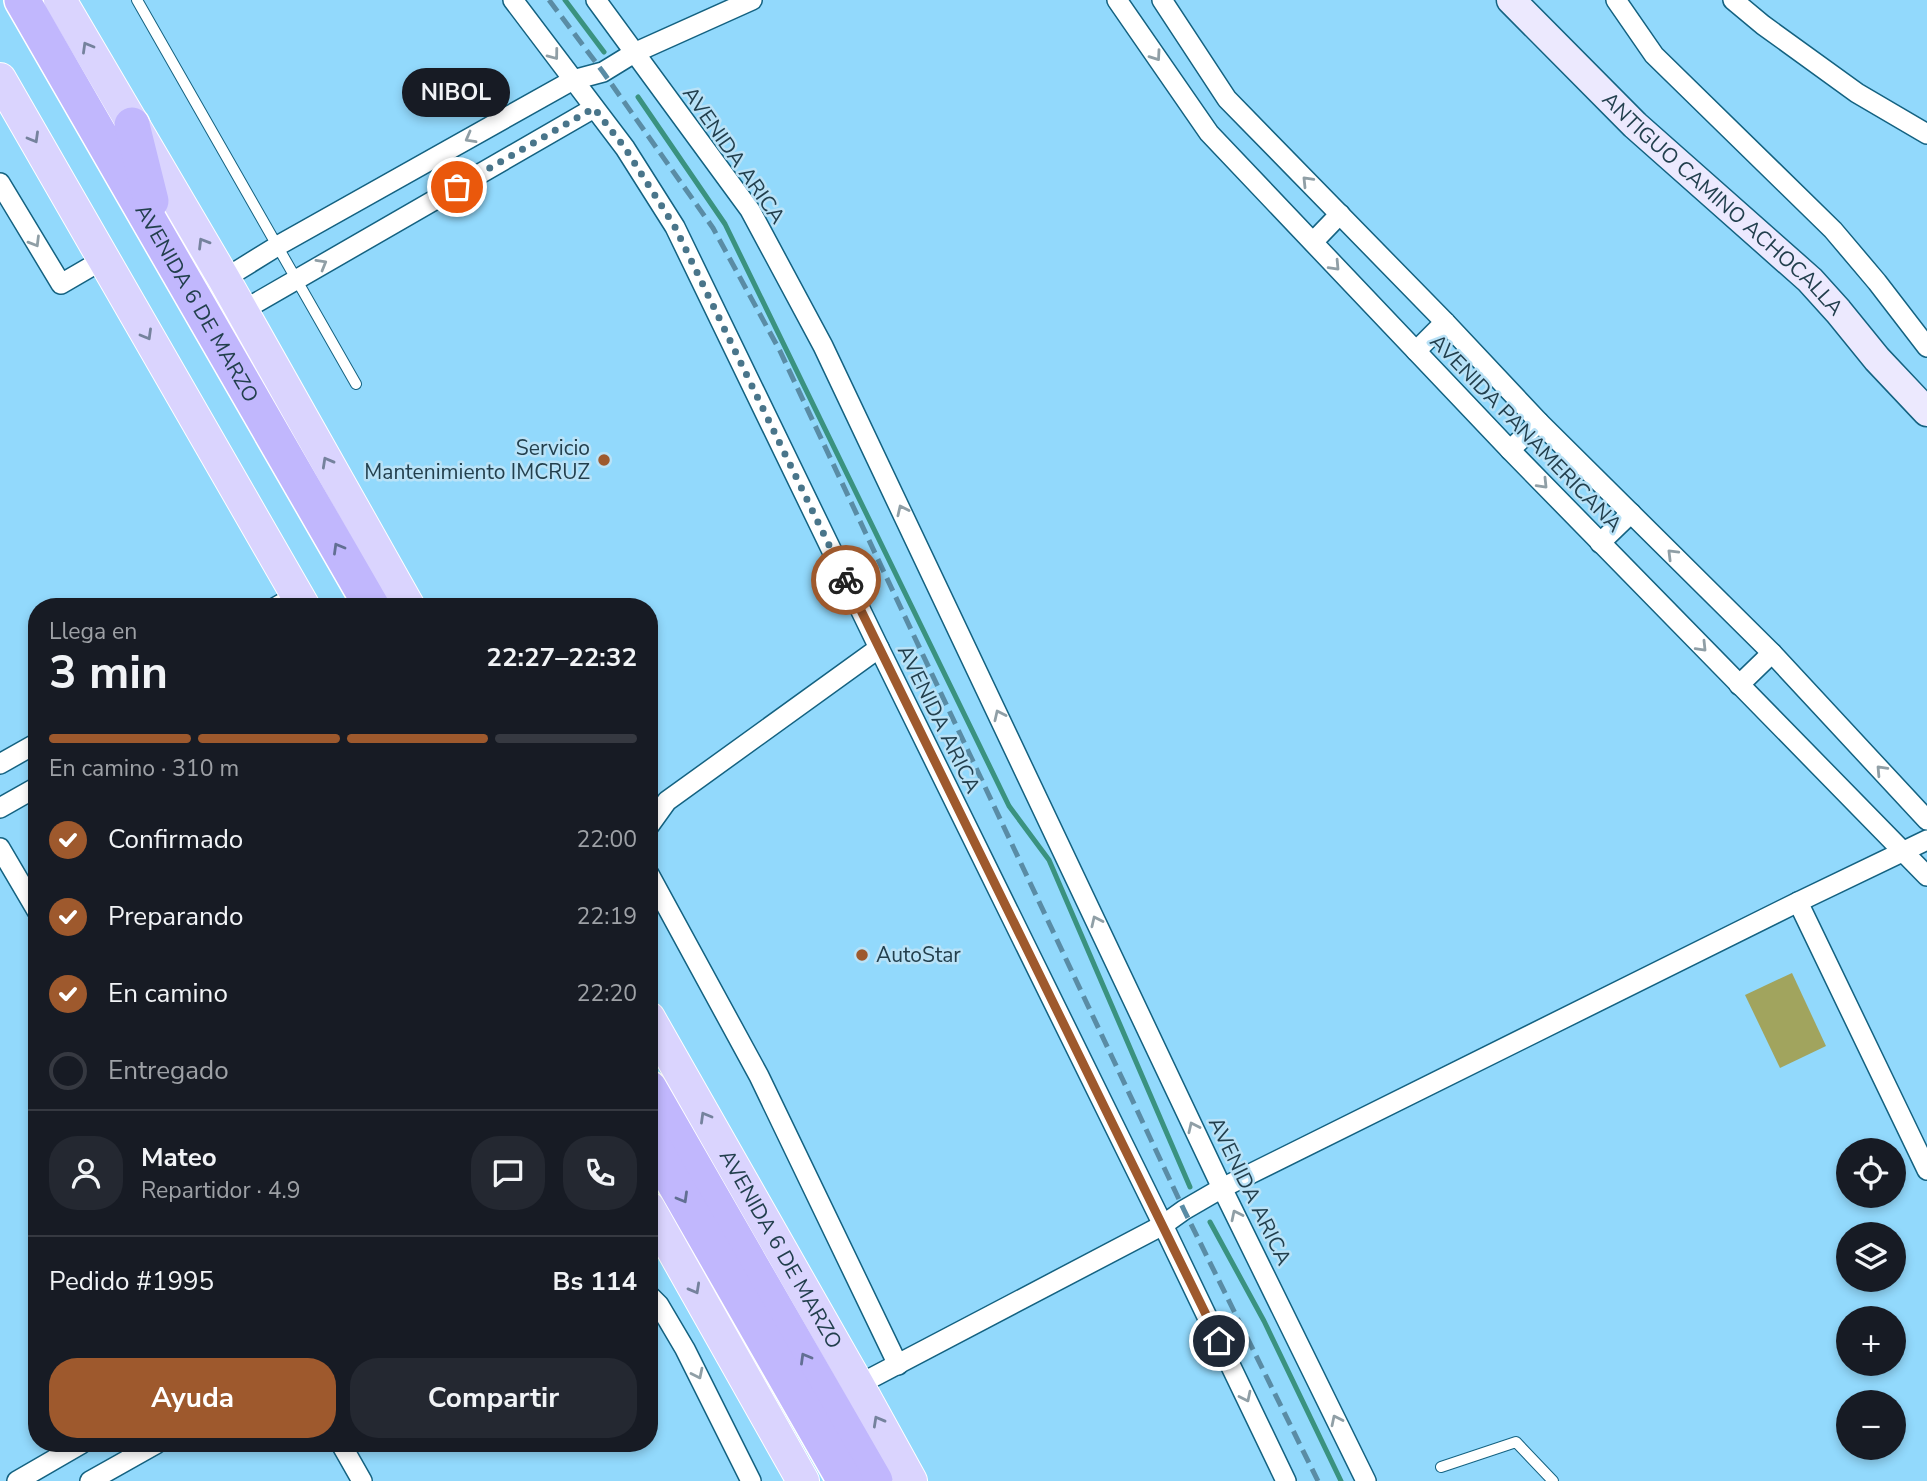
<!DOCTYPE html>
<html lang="es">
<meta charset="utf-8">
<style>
:root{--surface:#171b24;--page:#242831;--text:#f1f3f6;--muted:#9ea1a6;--line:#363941;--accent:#9e592d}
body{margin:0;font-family:"Nunito Sans",sans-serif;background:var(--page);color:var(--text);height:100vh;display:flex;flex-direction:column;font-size:26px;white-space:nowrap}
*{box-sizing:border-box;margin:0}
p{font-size:23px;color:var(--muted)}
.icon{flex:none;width:38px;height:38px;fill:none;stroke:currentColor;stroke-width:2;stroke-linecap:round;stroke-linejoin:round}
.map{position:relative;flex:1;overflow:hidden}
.drawer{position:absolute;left:28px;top:598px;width:630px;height:854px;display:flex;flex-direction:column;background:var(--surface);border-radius:28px;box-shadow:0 4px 10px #0003}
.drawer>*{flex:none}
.fabs{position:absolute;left:1836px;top:1138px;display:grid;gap:14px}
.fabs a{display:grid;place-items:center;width:70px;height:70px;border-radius:50%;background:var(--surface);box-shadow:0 4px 10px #0003;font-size:35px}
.pin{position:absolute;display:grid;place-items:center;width:60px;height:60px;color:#fff;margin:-30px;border:4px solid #fff;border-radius:50%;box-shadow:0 2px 7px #0007}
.courier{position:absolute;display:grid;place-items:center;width:70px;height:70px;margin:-35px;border:5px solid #9e592d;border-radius:50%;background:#fff;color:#222;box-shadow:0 2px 9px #0007}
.bubble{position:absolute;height:49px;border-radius:24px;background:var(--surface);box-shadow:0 4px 10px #0003;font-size:23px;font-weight:700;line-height:49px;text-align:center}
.head em{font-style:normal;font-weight:700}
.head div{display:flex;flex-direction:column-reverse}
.head{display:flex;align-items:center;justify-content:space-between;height:119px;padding:0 21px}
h1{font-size:46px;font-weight:700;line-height:52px}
.bar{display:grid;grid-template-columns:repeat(4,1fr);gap:10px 7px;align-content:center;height:84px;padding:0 21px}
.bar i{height:9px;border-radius:5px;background:var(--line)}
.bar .selected{background:var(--accent)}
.bar p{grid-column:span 4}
.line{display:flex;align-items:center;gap:18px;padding:0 21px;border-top:2px solid var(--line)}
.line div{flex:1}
.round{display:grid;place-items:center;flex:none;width:74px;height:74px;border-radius:28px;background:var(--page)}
ol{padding:0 21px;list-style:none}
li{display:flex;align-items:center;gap:21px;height:77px}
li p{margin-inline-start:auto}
li .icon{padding:7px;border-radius:50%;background:var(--accent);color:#fff;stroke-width:4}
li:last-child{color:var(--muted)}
li i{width:38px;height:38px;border:4px solid var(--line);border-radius:50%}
.primary-button{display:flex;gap:14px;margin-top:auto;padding:14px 21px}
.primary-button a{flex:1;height:80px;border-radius:28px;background:var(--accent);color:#fff;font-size:28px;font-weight:700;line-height:80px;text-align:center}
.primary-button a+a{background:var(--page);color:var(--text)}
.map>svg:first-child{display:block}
</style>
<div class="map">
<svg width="1927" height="1481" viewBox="0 0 1927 1481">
<rect width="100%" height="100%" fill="#92d9fc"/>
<path fill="#a1a45e" d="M1792,973L1826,1046L1780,1068L1745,995Z"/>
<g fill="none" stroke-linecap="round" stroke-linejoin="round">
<g stroke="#3a927f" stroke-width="5">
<path d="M565,0L604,52"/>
<path d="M638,97L725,224L1009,806L1049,860L1190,1187"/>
<path d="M1210,1222L1264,1321L1341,1481"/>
</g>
<g stroke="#146281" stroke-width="12">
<g id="lane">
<path d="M137,0L356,384"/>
<path d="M1441,1467L1516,1442L1553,1481"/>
</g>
</g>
<g stroke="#146281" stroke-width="22">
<g id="street">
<path d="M513,0L625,148L675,227L879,648L1163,1225L1286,1481"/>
<path d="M596,0L750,210L823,346L1222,1188L1366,1481"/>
<path d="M1117,0L1209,133L1510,450L1927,876"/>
<path d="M1162,0L1227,99L1445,322L1539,422L1772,653L1927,820"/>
<path d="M1616,0L1654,55L1833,230L1877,282L1927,347"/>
<path d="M1733,0L1763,25L1857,93L1927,134"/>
<path d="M0,183L61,284L104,259"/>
<path d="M1313,242L1340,214"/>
<path d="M224,279L279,245L573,80L603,72L634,53L752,0"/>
<path d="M242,311L594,108"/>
<path d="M1416,351L1445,322"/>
<path d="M1510,450L1539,422"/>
<path d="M1600,543L1631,513"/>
<path d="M276,607L297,595"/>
<path d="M1739,685L1772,653"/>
<path d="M0,764L37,743"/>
<path d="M0,808L37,787"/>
<path d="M649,826L667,801L879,648"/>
<path d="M0,848L37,911"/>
<path d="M649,874L759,1076L898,1365"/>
<path d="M1798,902L1927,1170"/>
<path d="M649,1295L659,1305L685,1349L751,1481"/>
<path d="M858,1385L1163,1225L1184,1210L1222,1188L1798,902L1927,840"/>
<path d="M341,1444L362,1481"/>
<path d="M17,1481L81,1444"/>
<path d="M90,1481L156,1444"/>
</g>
</g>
<g stroke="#146281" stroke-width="31">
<g id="secondary">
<path id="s1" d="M1511,0L1635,125L1810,280L1838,311L1877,359L1927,412"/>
</g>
</g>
<g stroke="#fff" stroke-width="34">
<g id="primary">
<path d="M60,0L224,279L409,607"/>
<path d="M0,79L304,607"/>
<path id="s2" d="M649,1018L858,1385L911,1481"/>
<path d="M649,1208L803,1481"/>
</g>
</g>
<g stroke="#fff" stroke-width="38">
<g id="highway">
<path id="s3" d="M22,0L372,607"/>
<path d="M132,125L151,201"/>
<path d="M649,1088L875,1481"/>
<path d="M649,1139L845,1481"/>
</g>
</g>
<use href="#lane" stroke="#fff" stroke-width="10"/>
<use href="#street" stroke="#fff" stroke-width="19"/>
<use href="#secondary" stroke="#ece9fe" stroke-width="28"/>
<use href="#primary" stroke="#dad4fe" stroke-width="32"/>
<use href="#highway" stroke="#c1b7fd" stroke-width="35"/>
<path stroke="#5a8ca5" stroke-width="5" stroke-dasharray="14 7" stroke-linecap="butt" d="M549,0L603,72L713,228L780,351L1184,1210L1318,1481"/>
</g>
<defs><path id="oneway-chevron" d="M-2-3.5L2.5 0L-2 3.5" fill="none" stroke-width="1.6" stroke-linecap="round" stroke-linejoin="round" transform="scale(1.75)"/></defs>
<g stroke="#75829d">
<use href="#oneway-chevron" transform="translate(87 47) rotate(-120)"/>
<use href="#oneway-chevron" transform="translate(34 138) rotate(60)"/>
<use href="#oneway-chevron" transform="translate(203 243) rotate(-121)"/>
<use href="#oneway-chevron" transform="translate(147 335) rotate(60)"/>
<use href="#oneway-chevron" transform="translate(327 462) rotate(-119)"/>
<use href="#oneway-chevron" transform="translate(705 1117) rotate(-120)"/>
<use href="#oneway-chevron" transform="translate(695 1289) rotate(61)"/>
<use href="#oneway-chevron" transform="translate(878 1421) rotate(-119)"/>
</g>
<g stroke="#909fa6">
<use href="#oneway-chevron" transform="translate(554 55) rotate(53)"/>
<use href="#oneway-chevron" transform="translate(1156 56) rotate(55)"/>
<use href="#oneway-chevron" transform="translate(470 138) rotate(151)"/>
<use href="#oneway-chevron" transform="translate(1307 181) rotate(-134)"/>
<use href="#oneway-chevron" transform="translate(35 242) rotate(59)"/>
<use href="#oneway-chevron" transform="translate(322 264) rotate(-30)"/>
<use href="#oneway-chevron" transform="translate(1335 266) rotate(47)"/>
<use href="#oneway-chevron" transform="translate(1543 484) rotate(46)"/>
<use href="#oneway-chevron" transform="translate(902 510) rotate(-115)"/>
<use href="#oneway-chevron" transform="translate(1672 554) rotate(-135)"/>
<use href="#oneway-chevron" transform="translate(1702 647) rotate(46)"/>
<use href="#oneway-chevron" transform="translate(999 715) rotate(-115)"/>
<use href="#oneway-chevron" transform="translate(1881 770) rotate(-133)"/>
<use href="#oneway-chevron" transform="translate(1096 921) rotate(-115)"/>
<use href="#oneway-chevron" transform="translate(1193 1127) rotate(-115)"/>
<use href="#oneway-chevron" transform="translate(1236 1215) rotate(-116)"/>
<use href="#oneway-chevron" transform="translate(698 1374) rotate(64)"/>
<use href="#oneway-chevron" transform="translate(1246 1397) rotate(64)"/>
<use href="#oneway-chevron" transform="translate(1336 1420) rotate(-116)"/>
</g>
<g stroke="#626f93">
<use href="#oneway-chevron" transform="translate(338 548) rotate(-120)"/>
<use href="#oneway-chevron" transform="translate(683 1198) rotate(60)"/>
<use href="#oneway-chevron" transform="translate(805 1358) rotate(-120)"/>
</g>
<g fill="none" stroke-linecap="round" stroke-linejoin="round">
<path stroke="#49758a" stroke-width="7" stroke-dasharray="0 12.6" d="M457,187L594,108L625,148L675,227L846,580"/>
<path stroke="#9e592d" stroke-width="9" d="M846,580L1219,1341"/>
</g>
<g fill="#9e592d" stroke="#b9e2f7" stroke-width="2.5">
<circle cx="604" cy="460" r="7"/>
<circle cx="862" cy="955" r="7"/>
</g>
<g text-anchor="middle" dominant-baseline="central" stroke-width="5" stroke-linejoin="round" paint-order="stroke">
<g font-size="21" fill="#223f4d" stroke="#b9e2f7">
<text transform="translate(734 155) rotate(55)">AVENIDA ARICA</text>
<text stroke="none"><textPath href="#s1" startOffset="294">ANTIGUO CAMINO ACHOCALLA</textPath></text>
<text stroke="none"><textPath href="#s3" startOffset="350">AVENIDA 6 DE MARZO</textPath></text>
<text transform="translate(1526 433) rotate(46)">AVENIDA PANAMERICANA</text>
<text transform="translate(939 719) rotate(64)">AVENIDA ARICA</text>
<text transform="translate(1250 1191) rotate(64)">AVENIDA ARICA</text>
<text stroke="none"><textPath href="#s2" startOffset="266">AVENIDA 6 DE MARZO</textPath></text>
</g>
<g font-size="21" fill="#223f4d" stroke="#b9e2f7" text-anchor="end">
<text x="590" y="448">Servicio<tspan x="590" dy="24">Mantenimiento IMCRUZ</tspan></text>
<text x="876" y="955" text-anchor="start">AutoStar</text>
</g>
</g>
</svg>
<div class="fabs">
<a><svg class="icon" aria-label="locate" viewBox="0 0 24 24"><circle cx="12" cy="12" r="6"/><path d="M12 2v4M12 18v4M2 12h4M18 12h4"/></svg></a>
<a><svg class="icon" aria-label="layers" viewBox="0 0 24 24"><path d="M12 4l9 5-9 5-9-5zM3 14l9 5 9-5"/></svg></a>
<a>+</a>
<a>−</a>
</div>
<div class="pin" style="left:457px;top:187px;background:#ea580c"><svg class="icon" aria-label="bag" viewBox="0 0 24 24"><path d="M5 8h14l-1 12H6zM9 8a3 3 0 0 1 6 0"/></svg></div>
<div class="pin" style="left:1219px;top:1341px;background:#1f2937"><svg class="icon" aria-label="home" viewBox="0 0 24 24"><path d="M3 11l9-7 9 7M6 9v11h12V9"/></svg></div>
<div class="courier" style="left:846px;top:580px"><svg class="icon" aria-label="bike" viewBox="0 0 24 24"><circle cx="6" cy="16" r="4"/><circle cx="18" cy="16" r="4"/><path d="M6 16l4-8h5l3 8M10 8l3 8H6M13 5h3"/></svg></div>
<div class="bubble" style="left:402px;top:68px;width:108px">NIBOL</div>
<section class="drawer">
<div class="head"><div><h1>3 min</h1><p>Llega en</p></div><em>22:27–22:32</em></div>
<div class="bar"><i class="selected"></i><i class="selected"></i><i class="selected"></i><i></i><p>En camino · 310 m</p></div>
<ol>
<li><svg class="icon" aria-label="check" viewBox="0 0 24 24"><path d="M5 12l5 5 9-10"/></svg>Confirmado<p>22:00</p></li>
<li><svg class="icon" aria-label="check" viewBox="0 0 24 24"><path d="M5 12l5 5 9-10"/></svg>Preparando<p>22:19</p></li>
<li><svg class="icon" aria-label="check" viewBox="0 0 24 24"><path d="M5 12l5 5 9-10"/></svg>En camino<p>22:20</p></li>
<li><i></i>Entregado</li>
</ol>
<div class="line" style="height:126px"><a class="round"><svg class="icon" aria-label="person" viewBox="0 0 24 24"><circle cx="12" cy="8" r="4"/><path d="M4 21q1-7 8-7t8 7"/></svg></a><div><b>Mateo</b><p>Repartidor · 4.9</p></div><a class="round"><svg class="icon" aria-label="chat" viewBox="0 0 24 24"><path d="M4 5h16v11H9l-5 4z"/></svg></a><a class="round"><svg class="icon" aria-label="phone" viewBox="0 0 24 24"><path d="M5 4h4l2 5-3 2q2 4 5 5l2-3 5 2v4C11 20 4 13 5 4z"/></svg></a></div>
<div class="line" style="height:91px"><div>Pedido #1995</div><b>Bs 114</b></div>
<div class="primary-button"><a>Ayuda</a><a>Compartir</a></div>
</section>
</div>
